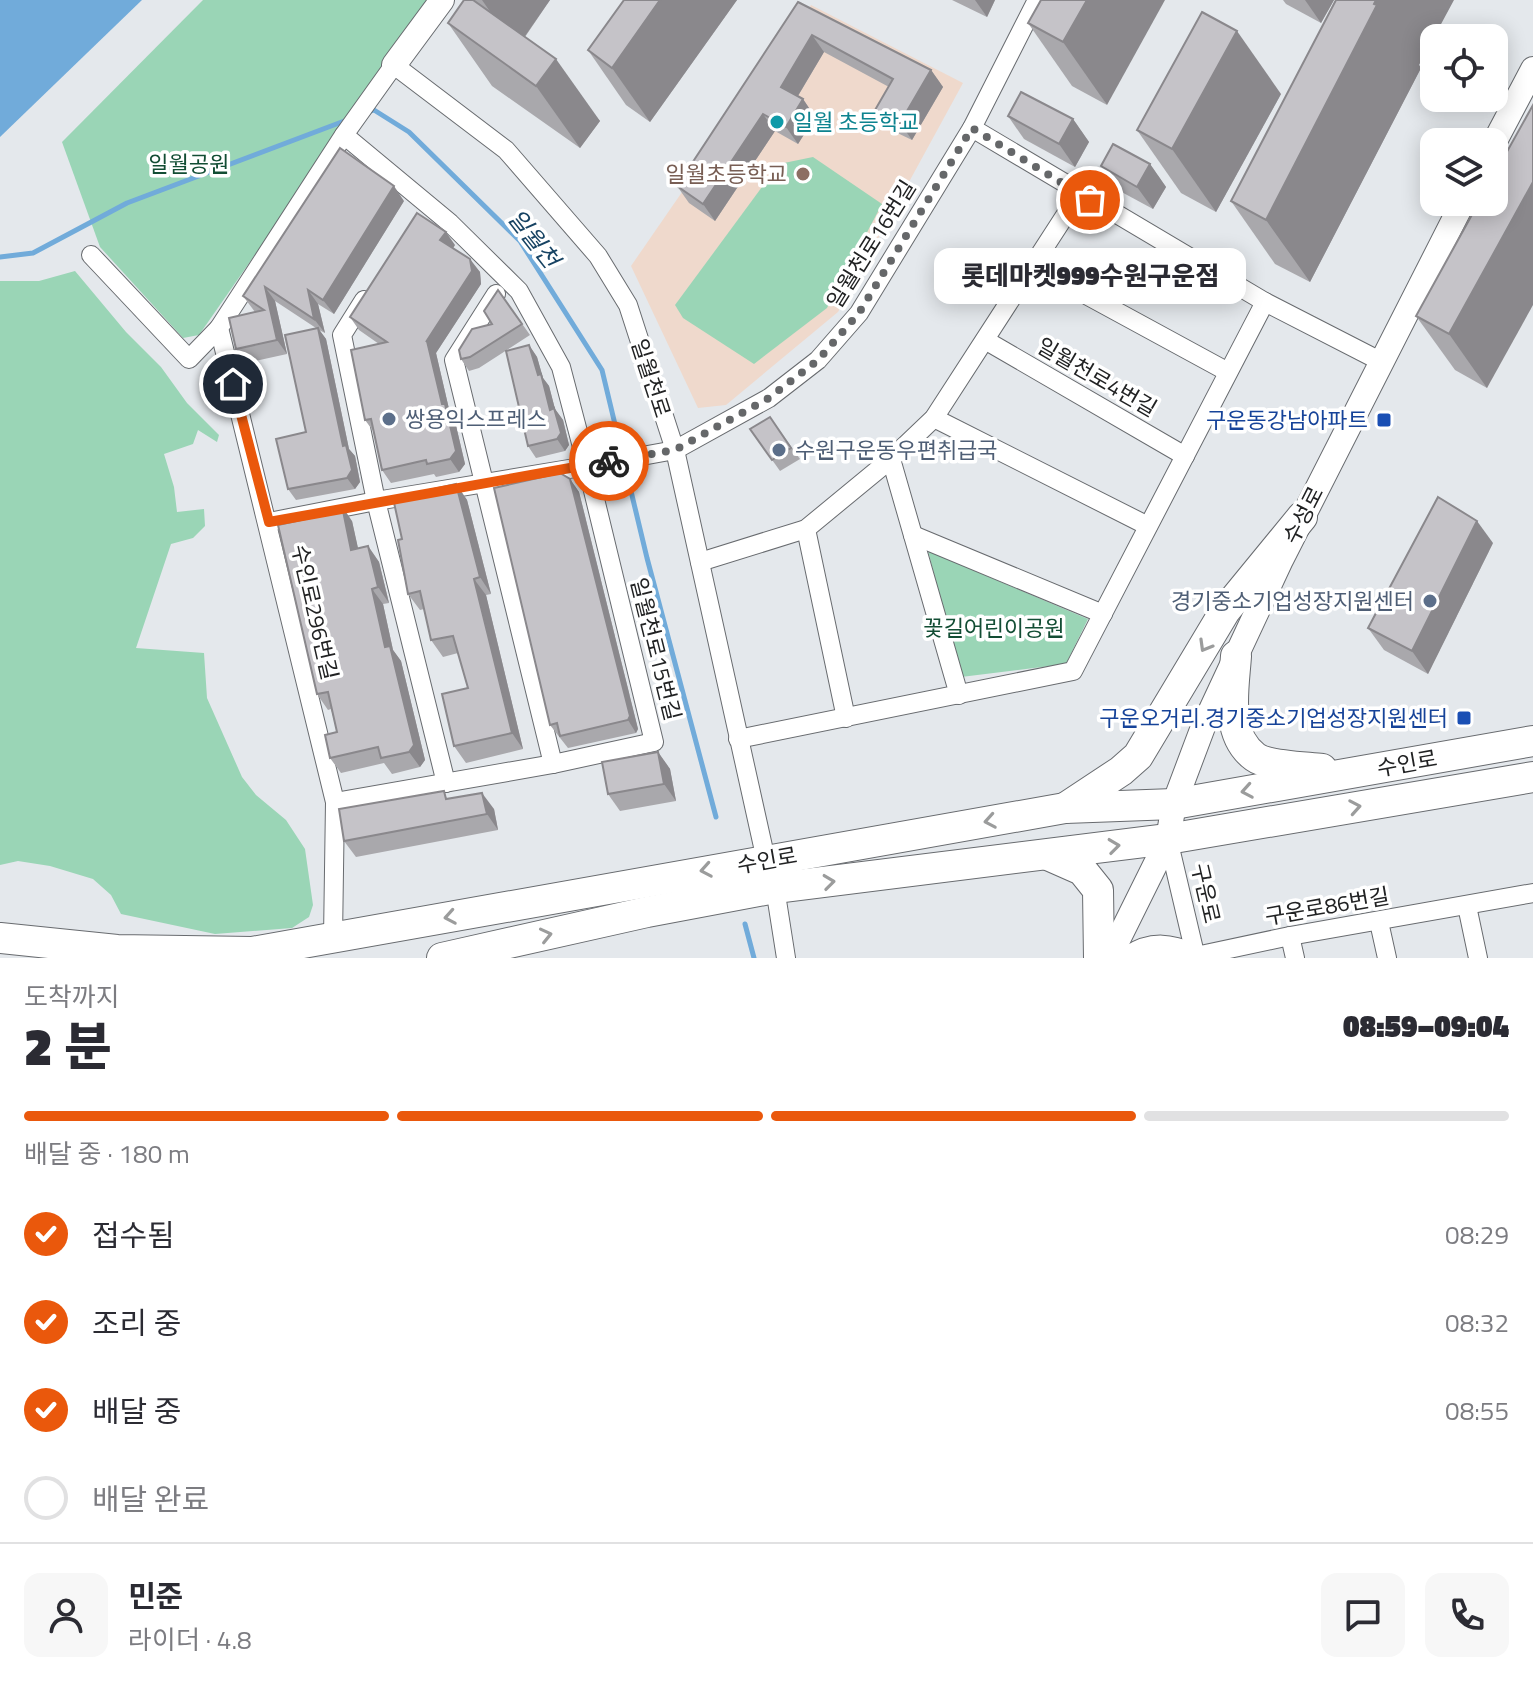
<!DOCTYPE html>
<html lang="ko">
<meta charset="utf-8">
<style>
:root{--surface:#fff;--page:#f7f7f7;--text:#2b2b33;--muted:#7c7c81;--line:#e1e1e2;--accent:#ea580c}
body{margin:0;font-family:"Titillium Web","Noto Sans KR",sans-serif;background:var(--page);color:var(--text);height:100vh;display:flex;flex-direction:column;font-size:30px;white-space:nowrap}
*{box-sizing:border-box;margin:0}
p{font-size:26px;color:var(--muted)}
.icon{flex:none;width:44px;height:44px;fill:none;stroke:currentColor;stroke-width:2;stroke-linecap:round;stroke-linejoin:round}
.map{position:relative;height:958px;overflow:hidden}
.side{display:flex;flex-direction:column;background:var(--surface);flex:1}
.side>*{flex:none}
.fabs{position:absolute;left:1420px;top:24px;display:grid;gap:16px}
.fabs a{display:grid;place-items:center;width:88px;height:88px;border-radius:16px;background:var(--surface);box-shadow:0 4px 20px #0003;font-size:40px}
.pin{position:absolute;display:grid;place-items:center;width:68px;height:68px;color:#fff;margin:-34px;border:4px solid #fff;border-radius:50%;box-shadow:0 2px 8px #0007}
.courier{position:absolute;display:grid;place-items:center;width:80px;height:80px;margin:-40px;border:6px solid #ea580c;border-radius:50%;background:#fff;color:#222;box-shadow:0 2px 10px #0007}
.bubble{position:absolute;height:56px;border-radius:16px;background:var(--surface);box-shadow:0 4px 20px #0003;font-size:26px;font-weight:800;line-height:56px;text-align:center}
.headline em{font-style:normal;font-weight:800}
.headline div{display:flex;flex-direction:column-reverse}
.headline{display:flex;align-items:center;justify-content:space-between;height:136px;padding:0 24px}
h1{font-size:52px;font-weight:800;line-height:60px}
.bar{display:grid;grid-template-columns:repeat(4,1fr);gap:12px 8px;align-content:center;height:96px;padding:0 24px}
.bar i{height:10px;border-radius:6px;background:var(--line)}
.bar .active{background:var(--accent)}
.bar p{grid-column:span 4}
.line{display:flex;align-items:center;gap:20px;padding:0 24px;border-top:2px solid var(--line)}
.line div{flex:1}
.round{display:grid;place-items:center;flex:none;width:84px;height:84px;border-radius:16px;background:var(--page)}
ol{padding:0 24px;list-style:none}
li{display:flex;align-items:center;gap:24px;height:88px}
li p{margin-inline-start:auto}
li .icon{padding:8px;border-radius:50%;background:var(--accent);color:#fff;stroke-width:4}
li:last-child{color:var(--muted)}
li i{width:44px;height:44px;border:4px solid var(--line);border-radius:50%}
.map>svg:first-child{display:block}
</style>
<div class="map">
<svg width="1533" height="958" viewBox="0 0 1533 958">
<rect width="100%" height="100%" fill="#e4e8ec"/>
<path fill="#efd9cc" d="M811,5L963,83L838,312L726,405L698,408L631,266Z"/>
<g fill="#9ad5b6">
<path d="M203,0H427L401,45L199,335L183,338L100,247L62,142Z"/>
<path d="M813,157L882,204L827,308L754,364L683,318L675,305L779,164Z"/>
<path d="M75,271L126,332L161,367L187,403L219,435L217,442L198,430L193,444L164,454L174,487L177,512L204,509L205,526L193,538L171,544L136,648L204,653L207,698L242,777L256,795L286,820L305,849L313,905L309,917L292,928L215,934L121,914L111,895L93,879L50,866L18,861L0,865V281H39Z"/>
<path d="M928,551L1088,619L1066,664L961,677Z"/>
</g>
<path fill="#71abda" d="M0,0H142L0,137Z"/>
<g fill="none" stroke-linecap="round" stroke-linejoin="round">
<g stroke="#71abda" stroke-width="5">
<path d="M368,112L374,110L409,132L520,241L602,370L647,558L716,817"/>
<path d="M0,257L33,253L127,203L347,120"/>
<path d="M745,924L754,958"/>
</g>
<g stroke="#686b6f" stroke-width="20">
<g id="minor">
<path d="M344,135L450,223L519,291L561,367L587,466L675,450L769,398L818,360L859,313L972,128L1037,0"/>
<path d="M91,255L189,359L219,328"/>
<path d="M1033,266L1228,372"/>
<path d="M496,294L454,360L553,764"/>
<path d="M364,300L342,335L376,501L446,783"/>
<path d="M1265,302L1380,361"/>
<path d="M985,340L1185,456"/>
<path d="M934,418L1148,526"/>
<path d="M891,459L959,695"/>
<path d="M269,522L376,501L587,466L654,742L553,764L335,802"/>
<path d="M806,529L846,718"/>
<path d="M913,535L1103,614"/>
<path d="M700,562L806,529L891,459L934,418L1079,194"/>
<path d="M738,739L1073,671L1265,302L972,128"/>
<path d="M1168,839L1196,958"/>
<path d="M775,888L786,958"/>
<path d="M1467,906L1478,958"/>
<path d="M1379,922L1387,958"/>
<path d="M1290,936L1295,958"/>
<path d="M333,938L335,802L219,328L344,135L394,65L506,150L598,256L628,305L675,450L766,860"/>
<path d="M1196,956L1290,936L1533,893"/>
</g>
</g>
<g stroke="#686b6f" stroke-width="26">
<g id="tertiary">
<path d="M394,65L442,0"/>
<path d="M1494,143L1533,69"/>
<path d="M1109,958L1168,839L1174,804L1203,727L1281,560L1463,202"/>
<path d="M1129,958C1153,942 1171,947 1196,956"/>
</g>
</g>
<g stroke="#686b6f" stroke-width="32">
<g id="primary">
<path d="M1236,656C1234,688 1224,734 1255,757C1267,766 1305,767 1322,769"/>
<path d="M1065,808L1121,771L1138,756L1225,611L1302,517"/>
<path d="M1048,855L1082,870L1098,890L1099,958"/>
<path d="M0,938L117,950L252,952L1065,808L1174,804L1533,741"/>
<path d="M442,958L647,912L775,888L1168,839L1533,777"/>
</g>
</g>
<use href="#minor" stroke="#fff" stroke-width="18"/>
<use href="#tertiary" stroke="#fff" stroke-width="24"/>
<use href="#primary" stroke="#fff" stroke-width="30"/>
</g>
<g fill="#a9a8ac">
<path d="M464,0H550L525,37L600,121L580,148L492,86L448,23Z"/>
<path d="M624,0H737L650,122L626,105L588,50Z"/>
<path d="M952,0H995L987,17Z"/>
<path d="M1041,0L1107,105L1072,86L1028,23Z"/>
<path d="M1283,0H1334L1321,23L1286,4Z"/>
<path d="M798,2L931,70L943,87L912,140L887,128L875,110L889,87L824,52L798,96L803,99L815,117L798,144L775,131L715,221L689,203L677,186Z"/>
<path d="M1419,65L1421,68L1310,282L1275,264L1231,201Z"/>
<path d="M1281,94L1216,212L1181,193L1137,130Z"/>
<path d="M1533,105L1487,388L1455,370L1416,316Z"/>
<path d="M1008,116L1073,119L1089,142L1075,167L1024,139Z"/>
<path d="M1150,164L1166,187L1153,209L1116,189L1101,166Z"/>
<path d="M404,201L334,314L318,304L325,333L319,330L326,339L349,449L355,456L360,482L355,489L296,500L288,489L306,432L316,328L275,301L287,354L246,363L236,349L255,312L243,296Z"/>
<path d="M455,245L453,248L480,272L481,284L436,353L449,409L454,417L465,464L459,472L436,477L434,474L391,483L382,470L374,432L365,420L379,344L359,330L350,317Z"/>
<path d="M498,290L530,335L479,368L469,371L461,359L492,324Z"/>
<path d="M529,345L537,357L543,378L549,386L555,409L563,420L569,445L565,451L536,458L528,446Z"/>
<path d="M770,417L800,459L780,471L750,429Z"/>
<path d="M570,479L579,492L638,729L636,733L568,748L550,725Z"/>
<path d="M456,484L467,500L491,594L486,595L523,749L466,763L454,746L468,688L458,653L443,657L431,640L424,609L420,610L408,594L402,539Z"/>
<path d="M320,516L352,521L358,549L368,546L379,562L389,603L383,604L393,650L401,661L425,760L420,767L392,774L384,763L341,773L330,758L337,732L331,709L328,710L317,694Z"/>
<path d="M1493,543L1428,674L1384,650L1368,628Z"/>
<path d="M658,752L670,769L676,801L620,811L608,794Z"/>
<path d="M449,798L494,809L498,830L356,857L344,841Z"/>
</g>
<g fill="#8a888c">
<path d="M482,0H550L516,49Z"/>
<path d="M660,0H737L650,122L612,68Z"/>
<path d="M975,0H995L987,17Z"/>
<path d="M1087,0H1165L1107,105L1063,42Z"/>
<path d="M1305,0H1334L1321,23Z"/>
<path d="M1376,0H1454L1419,65L1421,68L1310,282L1266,220Z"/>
<path d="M1237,31L1281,94L1216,212L1172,149Z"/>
<path d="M812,35L824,52L793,104L781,87Z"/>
<path d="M556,59L600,121L580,148L536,86Z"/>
<path d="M931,70L943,87L912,140L900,123Z"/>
<path d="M803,99L815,117L798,144L786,127Z"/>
<path d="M763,114L775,131L715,221L703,204Z"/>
<path d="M1073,119L1089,142L1075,167L1059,144Z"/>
<path d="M1150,164L1166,187L1153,209L1137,187Z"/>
<path d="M1533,182V305L1487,388L1449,334Z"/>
<path d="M394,186L404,201L334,314L323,300Z"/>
<path d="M446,232L455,245L450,253L440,240Z"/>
<path d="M470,259L480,272L481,284L436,353L449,409L454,417L465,464L459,472L450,459L442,404L426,342Z"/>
<path d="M265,287L275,301L287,354L277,340Z"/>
<path d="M308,290L318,304L325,333L314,319Z"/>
<path d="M318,328L326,339L349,449L355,456L360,482L355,489L347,478L343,446Z"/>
<path d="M529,345L537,357L543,378L549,386L555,409L563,420L569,445L565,451L557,439L550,410Z"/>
<path d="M570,479L579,492L638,729L636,733L628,720Z"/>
<path d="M456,484L467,500L491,594L480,577Z"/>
<path d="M342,506L352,521L362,566L351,550Z"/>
<path d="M1477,521L1493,543L1428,674L1412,651Z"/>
<path d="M368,546L379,562L389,603L378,587Z"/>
<path d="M474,579L486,595L523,749L512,733Z"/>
<path d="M372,589L383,604L393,650L401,661L425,760L420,767L409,752Z"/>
<path d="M658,752L670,769L676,801L664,784Z"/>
<path d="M482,793L494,809L498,830L487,814Z"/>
</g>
<g fill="#c5c3c8" stroke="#8a888c" stroke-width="2">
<path d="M464,0H473L556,59L536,86L448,23Z"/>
<path d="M624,0H660L612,68L588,50Z"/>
<path d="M1041,0H1087L1063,42L1028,23Z"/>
<path d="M1336,0H1376L1374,4L1377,5L1266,220L1231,201Z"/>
<path d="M798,2L931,70L900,123L875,110L893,79L812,35L781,87L803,99L786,127L763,114L703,204L677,186Z"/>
<path d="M1202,12L1237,31L1172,149L1137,130Z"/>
<path d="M1021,92L1073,119L1059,144L1008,116Z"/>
<path d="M1533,105V182L1449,334L1416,316L1479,202H1494V175Z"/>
<path d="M1113,144L1150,164L1137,187L1101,166Z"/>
<path d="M340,148L394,186L323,300L308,290L314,319L265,287L277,340L236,349L229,318L264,310L243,296Z"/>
<path d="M417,213L446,232L440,240L470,259L472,271L426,342L427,341L442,404H445L456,451L450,459L427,464L426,460L382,470L371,419L365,420L351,350L387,342L350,317Z"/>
<path d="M498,290L522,324L470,357L461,359L459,350L472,329L492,324L484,311Z"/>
<path d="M318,328L343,446L346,445L352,470L347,478L288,489L276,439L306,432L285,335Z"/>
<path d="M529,345L538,375L541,374L550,410L554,408L561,433L557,439L528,446L506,351Z"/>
<path d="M770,417L791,448L772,460L750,429Z"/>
<path d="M560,473L570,479L630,716L628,720L560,736L557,723L550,725L494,488Z"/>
<path d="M456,484L480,577L474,579L512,733L454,746L442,694L468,688L453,636L431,640L420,591L408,594L398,540L402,539L393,498Z"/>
<path d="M1438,497L1477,521L1412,651L1368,628Z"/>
<path d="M342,506L351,550L368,546L378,587L372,589L385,647L390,646L414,745L409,752L381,758L378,747L330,758L325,735L337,732L328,692L317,694L278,525L320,516L319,511Z"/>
<path d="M658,752L664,784L608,794L602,762Z"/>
<path d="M444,791L446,799L482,793L487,814L344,841L339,809Z"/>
</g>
<defs><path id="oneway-chevron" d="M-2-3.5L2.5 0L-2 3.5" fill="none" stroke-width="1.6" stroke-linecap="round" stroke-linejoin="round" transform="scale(2)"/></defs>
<g stroke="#9b9c9c">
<use href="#oneway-chevron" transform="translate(1205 646) rotate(120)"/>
<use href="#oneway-chevron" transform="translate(1247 791) rotate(170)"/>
<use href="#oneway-chevron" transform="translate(1355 807) rotate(-10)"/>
<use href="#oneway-chevron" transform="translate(990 821) rotate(170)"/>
<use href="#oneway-chevron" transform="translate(1114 846) rotate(-7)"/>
<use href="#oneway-chevron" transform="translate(706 870) rotate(170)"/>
<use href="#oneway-chevron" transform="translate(829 882) rotate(-7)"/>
<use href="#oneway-chevron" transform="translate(450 917) rotate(170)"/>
<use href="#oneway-chevron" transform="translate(546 935) rotate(-13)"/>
</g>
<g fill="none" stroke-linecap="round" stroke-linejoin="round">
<path stroke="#656769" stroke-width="8" stroke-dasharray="0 14.4" d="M609,461L675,450L769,398L818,360L859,313L972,128L1090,200"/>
<path stroke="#ea580c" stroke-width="10" d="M233,384L269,522L609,461"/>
</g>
<circle fill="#0f9aa8" stroke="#fff" stroke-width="3" cx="777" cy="122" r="8"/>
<circle fill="#8d6e63" stroke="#fff" stroke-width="3" cx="803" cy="174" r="8"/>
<g fill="#5c6f8a" stroke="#fff" stroke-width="3">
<circle cx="389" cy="419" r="8"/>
<circle cx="779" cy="450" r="8"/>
<circle cx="1430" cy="601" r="8"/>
</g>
<g fill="#1a4fb4" stroke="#fff" stroke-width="3">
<rect x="1376" y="412" width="16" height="16" rx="4"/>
<rect x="1456" y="710" width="16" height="16" rx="4"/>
</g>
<g text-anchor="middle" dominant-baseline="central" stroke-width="7" stroke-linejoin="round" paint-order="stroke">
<g font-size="22" fill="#0d838f" stroke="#fff" text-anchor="start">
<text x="793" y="122">일월 초등학교</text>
</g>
<g font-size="22" fill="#124d34" stroke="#fff">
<text x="189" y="164">일월공원</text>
<text x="994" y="628">꽃길어린이공원</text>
</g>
<g font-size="22" fill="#785e54" stroke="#fff" text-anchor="end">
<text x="787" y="174">일월초등학교</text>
</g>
<g font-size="22" fill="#212223" stroke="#fff">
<text transform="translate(871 244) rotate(-58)">일월천로16번길</text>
<text transform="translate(1097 377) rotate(30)">일월천로4번길</text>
<text transform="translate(651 378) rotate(72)">일월천로</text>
<text transform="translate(1303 515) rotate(-63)">수성로</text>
<text transform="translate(315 612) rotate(77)">수인로296번길</text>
<text transform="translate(656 649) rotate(76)">일월천로15번길</text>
<text transform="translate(1407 763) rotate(-10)">수인로</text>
<text transform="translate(767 860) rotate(-10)">수인로</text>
<text transform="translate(1206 893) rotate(77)">구운로</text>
<text transform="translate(1327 906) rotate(-10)">구운로86번길</text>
</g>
<g font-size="22" fill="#4e5e75" stroke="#fff" text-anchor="start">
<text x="405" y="419">쌍용익스프레스</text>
<text x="795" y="450">수원구운동우편취급국</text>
<text x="1414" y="601" text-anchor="end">경기중소기업성장지원센터</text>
</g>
<g font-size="22" fill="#164399" stroke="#fff" text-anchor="end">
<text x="1368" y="420">구운동강남아파트</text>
<text x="1448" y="718">구운오거리.경기중소기업성장지원센터</text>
</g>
<g font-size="24" font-style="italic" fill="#174363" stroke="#fff">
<text transform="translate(534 238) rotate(52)">일월천</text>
</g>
</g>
</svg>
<div class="fabs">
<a><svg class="icon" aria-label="locate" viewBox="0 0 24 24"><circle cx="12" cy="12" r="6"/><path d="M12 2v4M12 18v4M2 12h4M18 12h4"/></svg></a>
<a><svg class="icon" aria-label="layers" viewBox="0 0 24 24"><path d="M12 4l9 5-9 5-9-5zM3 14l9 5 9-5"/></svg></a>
</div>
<div class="pin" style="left:1090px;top:200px;background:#ea580c"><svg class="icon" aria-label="bag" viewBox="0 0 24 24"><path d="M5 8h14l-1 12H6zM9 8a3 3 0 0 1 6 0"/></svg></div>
<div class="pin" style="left:233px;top:384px;background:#1f2937"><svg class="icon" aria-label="home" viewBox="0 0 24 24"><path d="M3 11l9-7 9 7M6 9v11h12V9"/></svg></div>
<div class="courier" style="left:609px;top:461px"><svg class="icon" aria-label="bike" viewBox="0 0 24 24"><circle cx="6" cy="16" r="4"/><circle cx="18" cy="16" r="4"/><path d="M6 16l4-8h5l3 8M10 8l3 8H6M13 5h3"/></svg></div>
<div class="bubble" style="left:934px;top:248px;width:312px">롯데마켓999수원구운점</div>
</div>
<section class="side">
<div class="headline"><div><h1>2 분</h1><p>도착까지</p></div><em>08:59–09:04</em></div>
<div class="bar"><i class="active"></i><i class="active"></i><i class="active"></i><i></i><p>배달 중 · 180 m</p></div>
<ol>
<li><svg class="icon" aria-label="check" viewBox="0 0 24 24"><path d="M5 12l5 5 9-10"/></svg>접수됨<p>08:29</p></li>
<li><svg class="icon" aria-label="check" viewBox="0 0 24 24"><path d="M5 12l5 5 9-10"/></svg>조리 중<p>08:32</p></li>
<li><svg class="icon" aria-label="check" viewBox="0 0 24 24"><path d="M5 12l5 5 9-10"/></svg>배달 중<p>08:55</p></li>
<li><i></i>배달 완료</li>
</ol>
<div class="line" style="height:144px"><a class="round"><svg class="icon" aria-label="person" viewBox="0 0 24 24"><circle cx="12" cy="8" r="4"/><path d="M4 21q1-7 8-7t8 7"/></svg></a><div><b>민준</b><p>라이더 · 4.8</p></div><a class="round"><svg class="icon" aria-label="chat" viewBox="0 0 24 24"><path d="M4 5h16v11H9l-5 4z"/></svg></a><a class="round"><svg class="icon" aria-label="phone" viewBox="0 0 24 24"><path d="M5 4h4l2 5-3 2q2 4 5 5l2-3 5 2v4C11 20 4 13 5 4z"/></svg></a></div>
</section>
